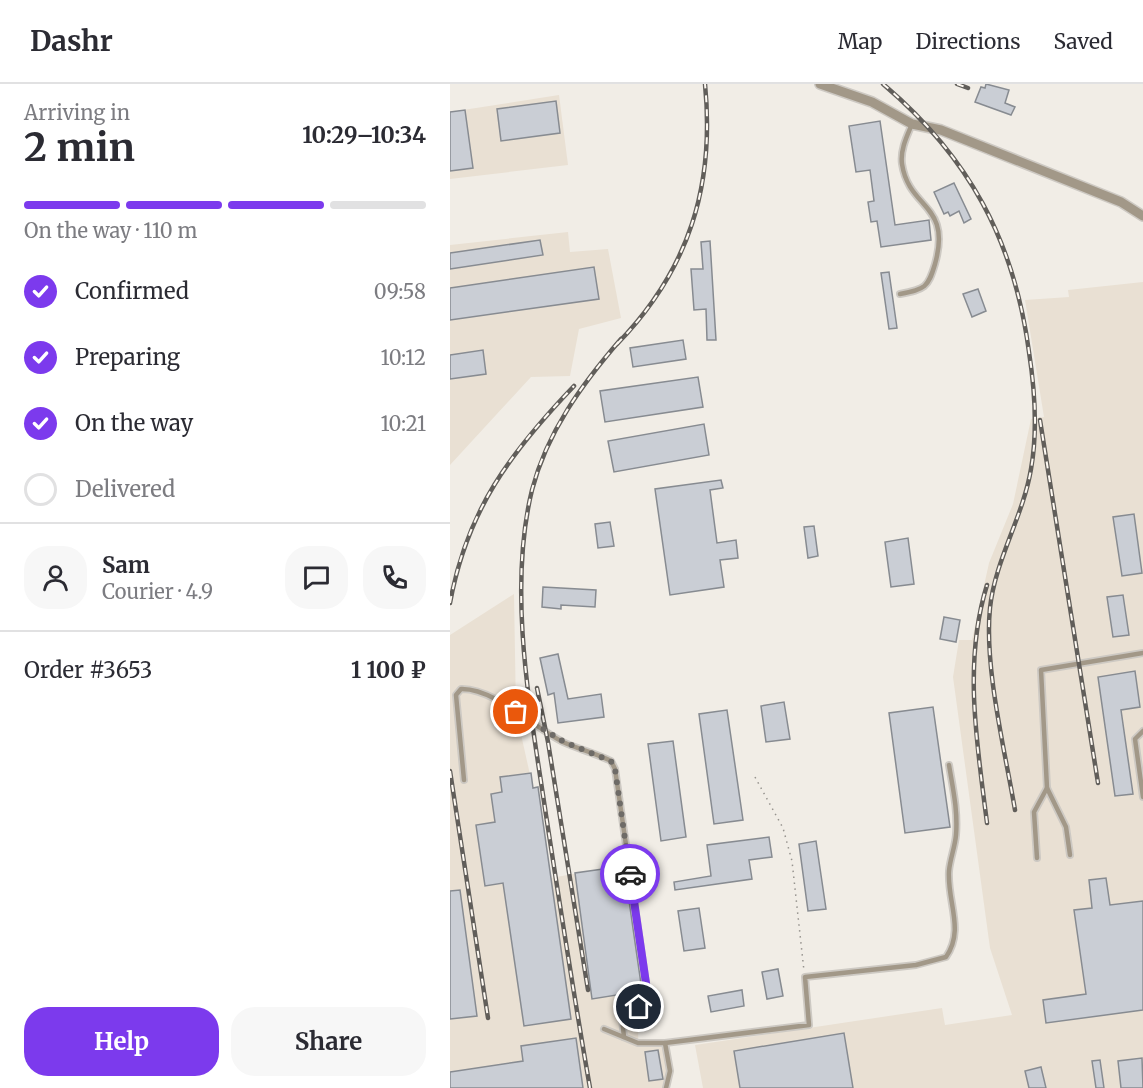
<!DOCTYPE html>
<meta charset="utf-8">
<style>
:root{--surface:#fff;--page:#f7f7f7;--text:#2b2b33;--muted:#7c7c81;--line:#e1e1e2;--accent:#7c3aed}
body{margin:0;font-family:Merriweather,serif;background:var(--page);color:var(--text);height:100vh;display:flex;flex-direction:column;font-size:22px;white-space:nowrap}
*{box-sizing:border-box;margin:0}
p{font-size:20px;color:var(--muted)}
.icon{flex:none;width:33px;height:33px;fill:none;stroke:currentColor;stroke-width:2;stroke-linecap:round;stroke-linejoin:round}
.map{position:relative;flex:1;overflow:hidden}
.sheet{display:flex;flex-direction:column;background:var(--surface);width:450px}
.sheet>*{flex:none}
.pin{position:absolute;display:grid;place-items:center;width:51px;height:51px;color:#fff;margin:-26px;border:3px solid #fff;border-radius:50%;box-shadow:0 2px 6px #0007}
.courier{position:absolute;display:grid;place-items:center;width:60px;height:60px;margin:-30px;border:4px solid #7c3aed;border-radius:50%;background:#fff;color:#222;box-shadow:0 2px 8px #0007}
.overview em{font-style:normal;font-weight:700}
.overview div{display:flex;flex-direction:column-reverse}
.overview{display:flex;align-items:center;justify-content:space-between;height:102px;padding:0 24px}
h1{font-size:39px;font-weight:700;line-height:45px}
.bar{display:grid;grid-template-columns:repeat(4,1fr);gap:9px 6px;align-content:center;height:72px;padding:0 24px}
.bar i{height:8px;border-radius:4px;background:var(--line)}
.bar .selected{background:var(--accent)}
.bar p{grid-column:span 4}
.line{display:flex;align-items:center;gap:15px;padding:0 24px;border-top:2px solid var(--line)}
.line div{flex:1}
.round{display:grid;place-items:center;flex:none;width:63px;height:63px;border-radius:24px;background:var(--page)}
ol{padding:0 24px;list-style:none}
li{display:flex;align-items:center;gap:18px;height:66px}
li p{margin-inline-start:auto}
li .icon{padding:6px;border-radius:50%;background:var(--accent);color:#fff;stroke-width:4}
li:last-child{color:var(--muted)}
li i{width:33px;height:33px;border:3px solid var(--line);border-radius:50%}
.action{display:flex;gap:12px;margin-top:auto;padding:12px 24px}
.action a{flex:1;height:69px;border-radius:24px;background:var(--accent);color:#fff;font-size:24px;font-weight:700;line-height:69px;text-align:center}
.action a+a{background:var(--page);color:var(--text)}
header{display:flex;align-items:center;gap:36px;box-sizing:border-box;height:84px;padding:0 30px;background:var(--surface);border-bottom:2px solid var(--line)}
header strong{font-size:28px}
nav{display:flex;gap:33px;margin-inline-start:auto;font-size:21px}
main{display:flex;flex:1;min-height:0}
.map>svg:first-child{display:block}
</style>
<header>
<strong>Dashr</strong>
<nav><a>Map</a><a>Directions</a><a>Saved</a></nav>
</header>
<main>
<section class="sheet">
<div class="overview"><div><h1>2 min</h1><p>Arriving in</p></div><em>10:29–10:34</em></div>
<div class="bar"><i class="selected"></i><i class="selected"></i><i class="selected"></i><i></i><p>On the way · 110 m</p></div>
<ol>
<li><svg class="icon" aria-label="check" viewBox="0 0 24 24"><path d="M5 12l5 5 9-10"/></svg>Confirmed<p>09:58</p></li>
<li><svg class="icon" aria-label="check" viewBox="0 0 24 24"><path d="M5 12l5 5 9-10"/></svg>Preparing<p>10:12</p></li>
<li><svg class="icon" aria-label="check" viewBox="0 0 24 24"><path d="M5 12l5 5 9-10"/></svg>On the way<p>10:21</p></li>
<li><i></i>Delivered</li>
</ol>
<div class="line" style="height:108px"><a class="round"><svg class="icon" aria-label="person" viewBox="0 0 24 24"><circle cx="12" cy="8" r="4"/><path d="M4 21q1-7 8-7t8 7"/></svg></a><div><b>Sam</b><p>Courier · 4.9</p></div><a class="round"><svg class="icon" aria-label="chat" viewBox="0 0 24 24"><path d="M4 5h16v11H9l-5 4z"/></svg></a><a class="round"><svg class="icon" aria-label="phone" viewBox="0 0 24 24"><path d="M5 4h4l2 5-3 2q2 4 5 5l2-3 5 2v4C11 20 4 13 5 4z"/></svg></a></div>
<div class="line" style="height:78px"><div>Order #3653</div><b>1 100 ₽</b></div>
<div class="action"><a>Help</a><a>Share</a></div>
</section>
<div class="map">
<svg width="693" height="1004" viewBox="0 0 693 1004">
<rect width="100%" height="100%" fill="#f1ede6"/>
<g fill="#e9e0d3">
<path d="M109,11L118,81L0,95V28Z"/>
<path d="M118,148L120,168L158,165L171,234L129,245L120,292L81,293L0,381V161Z"/>
<path d="M693,198V1004H253L245,961L492,924L495,941L562,931L540,864L503,593L509,556H522L539,479L563,420L581,335L594,333L575,216L619,213L618,206Z"/>
<path d="M64,510L66,628L83,704L88,703L101,794L178,780L197,906L189,923L188,959H215L220,987L216,1004H0V551Z"/>
</g>
<g fill="#caced5" stroke="#878b91" stroke-width="1.5">
<path d="M536,0L559,6L555,19L565,23L561,31L525,18L531,3L535,4Z"/>
<path d="M106,17L110,49L51,57L47,25Z"/>
<path d="M15,26L23,84L0,87V28Z"/>
<path d="M430,37L445,141L479,136L481,156L431,163L427,137L421,138L418,118L424,117L420,86L406,88L399,42Z"/>
<path d="M504,99L521,135L514,139L509,127L500,132L498,128L494,130L484,108Z"/>
<path d="M90,156L93,171L0,185V169Z"/>
<path d="M260,157L266,256H257L256,225L244,226L241,185H253L251,158Z"/>
<path d="M144,183L149,215L0,236V204Z"/>
<path d="M439,188L447,244L439,245L431,189Z"/>
<path d="M528,205L536,227L522,233L513,210Z"/>
<path d="M233,256L236,275L183,283L180,264Z"/>
<path d="M33,266L36,290L0,295V271Z"/>
<path d="M248,293L253,323L155,338L150,307Z"/>
<path d="M254,340L259,371L164,388L158,357Z"/>
<path d="M271,396L273,404L260,406L267,459L286,456L288,474L270,476L274,503L220,511L205,405Z"/>
<path d="M684,430L692,489L672,492L663,433Z"/>
<path d="M160,438L164,462L148,464L145,440Z"/>
<path d="M364,442L368,472L358,474L354,443Z"/>
<path d="M458,454L464,500L441,503L435,458Z"/>
<path d="M93,503L146,506L145,523L111,521V525L92,523Z"/>
<path d="M673,511L679,551L663,553L657,513Z"/>
<path d="M494,533L510,536L506,558L490,555Z"/>
<path d="M108,570L118,615L151,610L154,633L108,639L104,609L98,611L90,574Z"/>
<path d="M685,587L690,623L671,626L683,710L665,712L648,593Z"/>
<path d="M334,618L340,655L316,658L311,622Z"/>
<path d="M483,623L500,743L455,749L439,629Z"/>
<path d="M277,626L293,736L264,740L249,630Z"/>
<path d="M223,657L236,753L211,757L198,660Z"/>
<path d="M81,689L83,704L88,703L121,935L74,942L53,799L35,802L26,741L45,738L41,710L52,708L50,693Z"/>
<path d="M319,753L322,773L299,776L302,795L225,806L224,798L261,792L257,761Z"/>
<path d="M366,757L376,825L358,827L349,760Z"/>
<path d="M174,782L192,907L142,915L125,789Z"/>
<path d="M656,794L660,821L693,817V926L596,939L593,916L636,910L624,826L642,824L639,796Z"/>
<path d="M10,806L27,932L0,935V807Z"/>
<path d="M249,824L255,864L234,867L228,827Z"/>
<path d="M328,885L333,912L317,915L312,888Z"/>
<path d="M292,906L294,922L261,928L258,912Z"/>
<path d="M394,949L403,1004H290L284,967Z"/>
<path d="M126,954L133,1004H0V988L73,977L71,962Z"/>
<path d="M208,966L213,995L199,997L195,968Z"/>
<path d="M692,974L693,1004H671L668,977Z"/>
<path d="M650,976L654,1004H646L642,977Z"/>
<path d="M591,983L596,1004H579L575,987Z"/>
</g>
<g fill="none" stroke-linecap="round" stroke-linejoin="round">
<g stroke="#cdc9c3" stroke-width="8">
<g id="lane">
<path d="M450,210C475,205 478,204 485,180C502,119 459,126 452,80C450,66 457,52 462,40"/>
<path d="M693,647L685,655L693,713"/>
<path d="M14,696L6,611L11,605C44,604 83,643 113,658C128,665 145,669 161,677L165,685L197,906L189,923L171,926L174,953"/>
<path d="M597,704L616,743L620,771"/>
<path d="M587,774L584,728L597,704L591,586L693,569"/>
<path d="M154,945L188,959H215L359,941L355,893L466,881L496,873C515,846 497,818 499,787C500,775 505,763 506,751C508,727 503,705 499,681"/>
<path d="M215,959L220,987L216,1004"/>
</g>
</g>
<g stroke="#cdc9c3" stroke-width="12">
<path id="street" d="M370,0L422,18L462,40L491,46L671,118L693,132"/>
</g>
<path stroke="#96938e" stroke-width="1.5" stroke-dasharray="1.5 4.5" stroke-linecap="butt" d="M305,693L333,744L342,777L354,887"/>
<use href="#lane" stroke="#a29888" stroke-width="4.5"/>
<use href="#street" stroke="#a29888" stroke-width="9"/>
<g stroke="#615e5a" stroke-width="4.5">
<g id="rail">
<path d="M433,0C519,73 564,156 579,268C585,307 588,346 581,385C573,433 545,476 540,524C534,583 555,667 565,726"/>
<path d="M507,0L518,4"/>
<path d="M167,260C239,186 265,102 255,0"/>
<path d="M590,336L648,699"/>
<path d="M0,519C17,426 60,369 124,302"/>
<path d="M87,604L98,658L138,906"/>
<path d="M0,687L38,934"/>
<path d="M537,739C527,660 513,578 537,501"/>
<path d="M140,1004C124,913 110,822 96,731C81,629 57,508 82,406C97,348 132,300 171,255"/>
</g>
</g>
<use href="#rail" stroke="#fffaf3" stroke-width="2" stroke-dasharray="7" stroke-linecap="butt"/>
</g>
<g fill="none" stroke-linecap="round" stroke-linejoin="round">
<path stroke="#6e6b67" stroke-width="6" stroke-dasharray="0 10.8" d="M66,628L114,658L161,677L165,685L180,790"/>
<path stroke="#7c3aed" stroke-width="8" d="M180,790L197,906L189,923"/>
</g>
</svg>
<div class="pin" style="left:66px;top:628px;background:#ea580c"><svg class="icon" aria-label="bag" viewBox="0 0 24 24"><path d="M5 8h14l-1 12H6zM9 8a3 3 0 0 1 6 0"/></svg></div>
<div class="pin" style="left:189px;top:923px;background:#1f2937"><svg class="icon" aria-label="home" viewBox="0 0 24 24"><path d="M3 11l9-7 9 7M6 9v11h12V9"/></svg></div>
<div class="courier" style="left:180px;top:790px"><svg class="icon" aria-label="car" viewBox="0 0 24 24"><path d="M5 17H2v-5l4-1 3-4h7l3 4 3 1v5h-3M9 17h6M6 11h13"/><circle cx="7" cy="17" r="2"/><circle cx="17" cy="17" r="2"/></svg></div>
</div>
</main>
